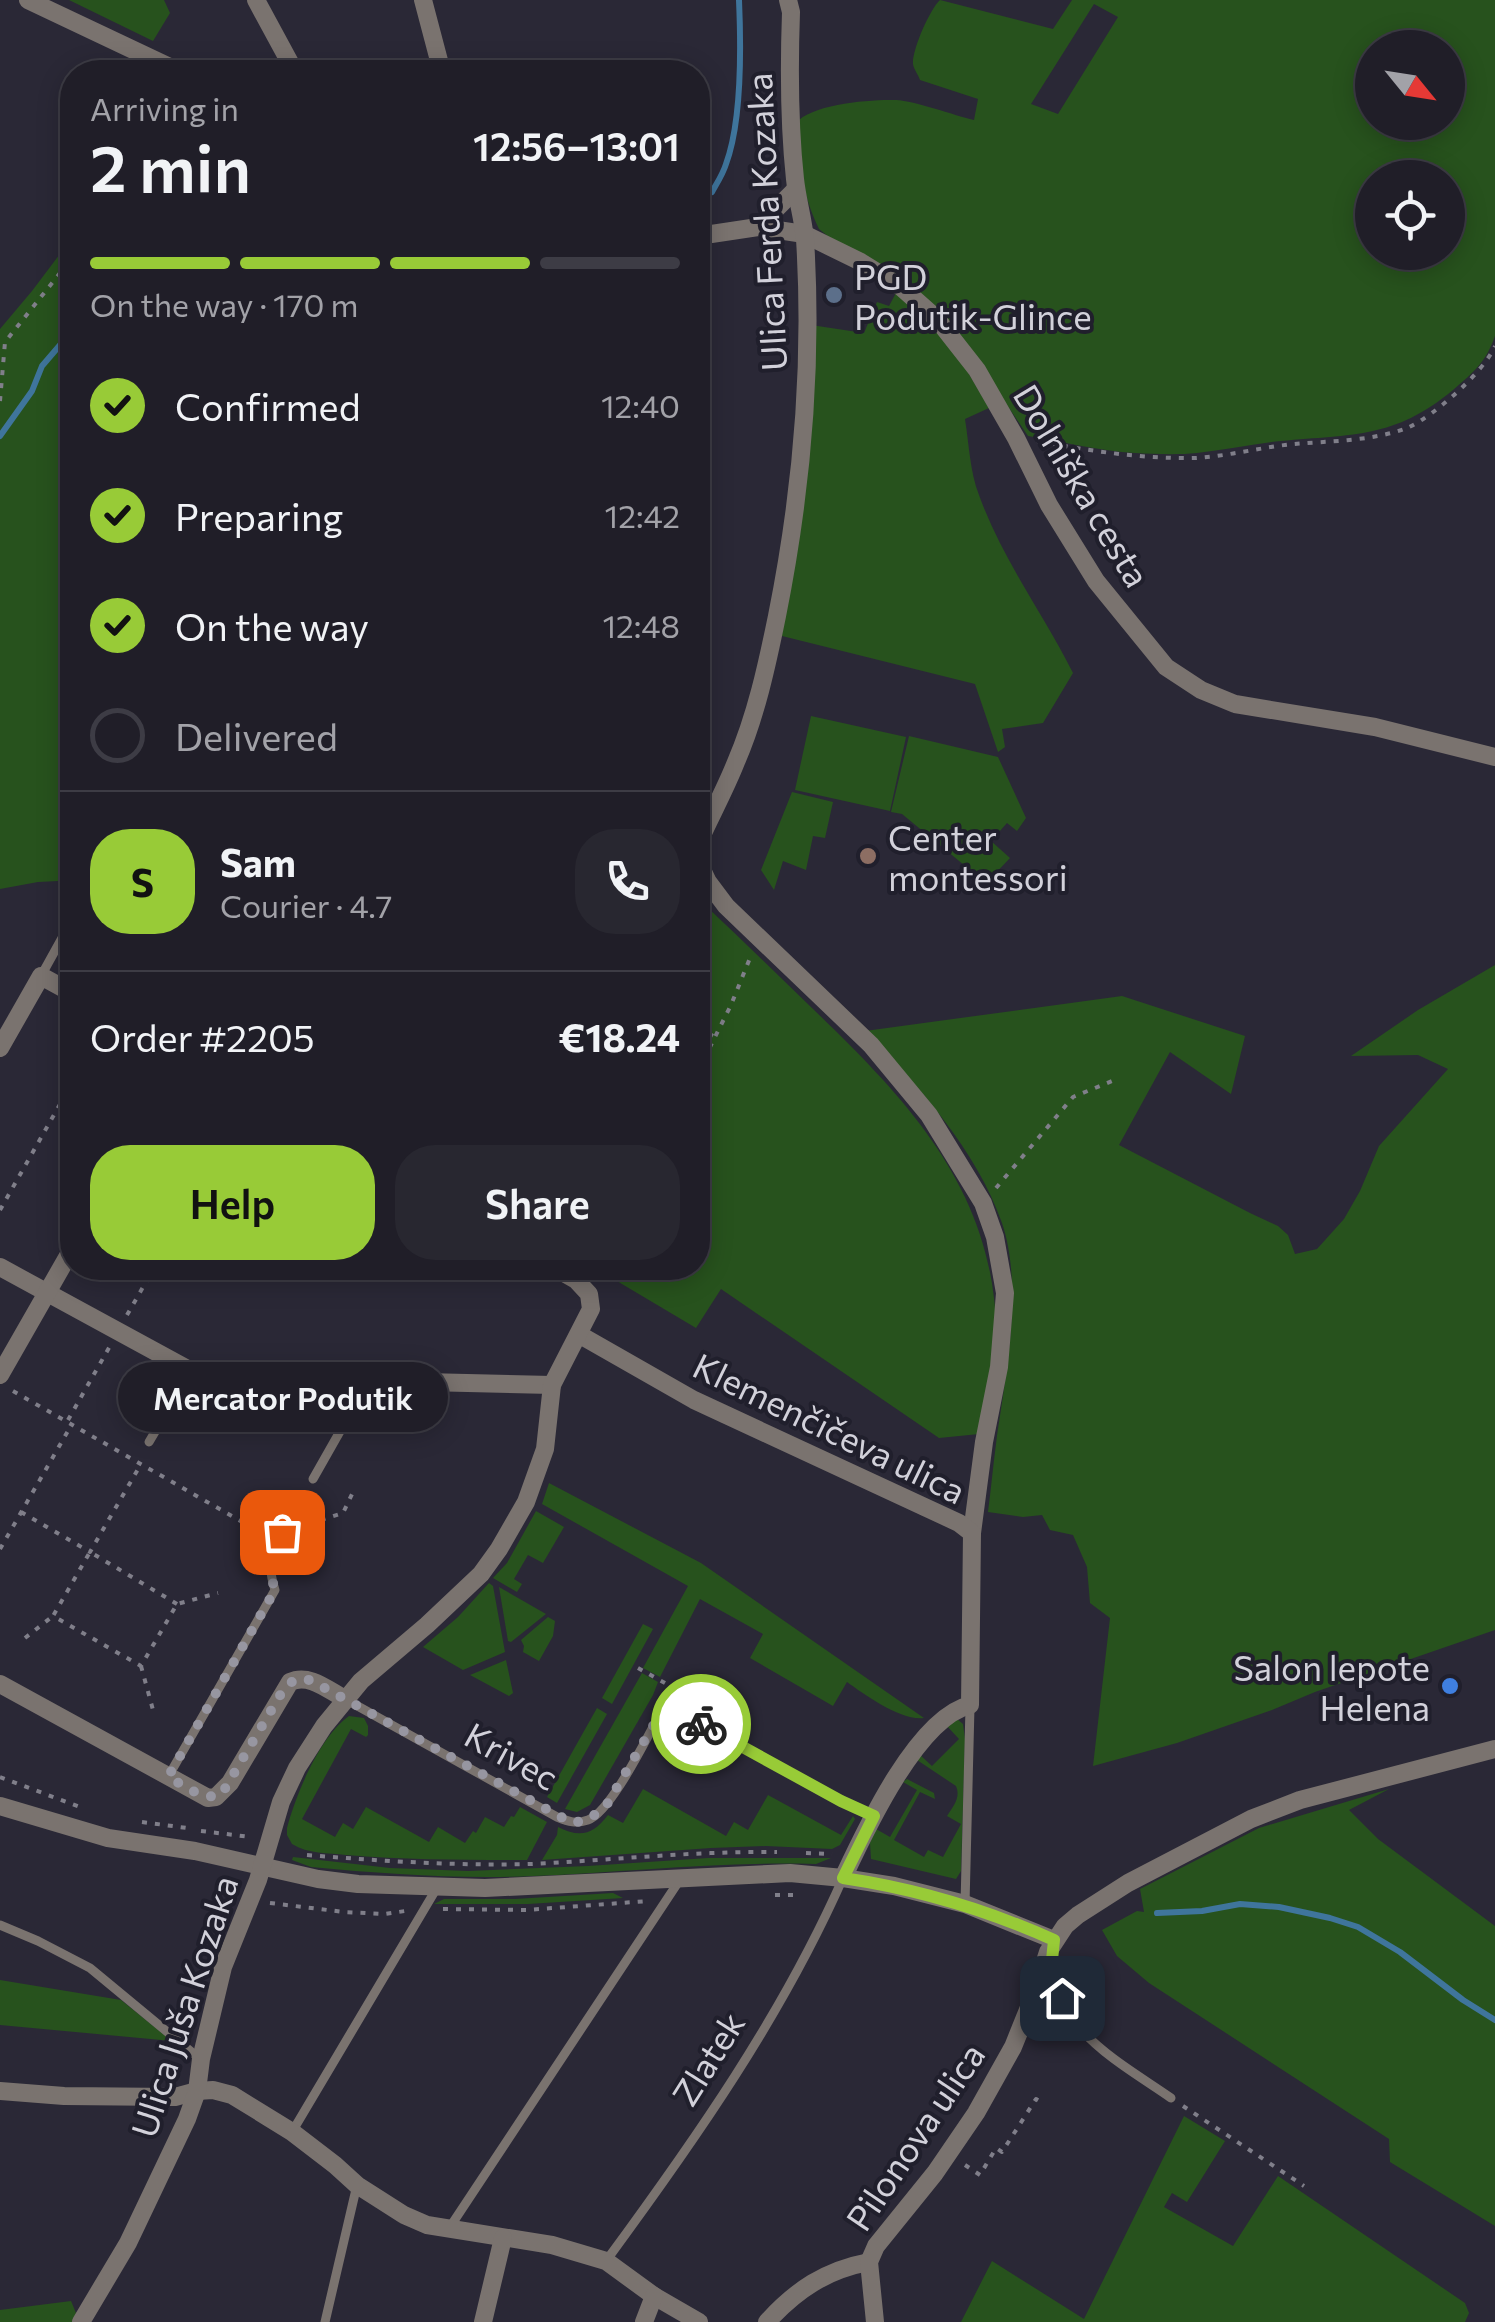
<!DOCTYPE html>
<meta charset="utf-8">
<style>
:root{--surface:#201e28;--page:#282730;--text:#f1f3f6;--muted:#a2a2a8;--line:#3d3c45;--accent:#98cb37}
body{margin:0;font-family:Commissioner,sans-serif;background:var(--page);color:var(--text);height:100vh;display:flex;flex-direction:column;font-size:38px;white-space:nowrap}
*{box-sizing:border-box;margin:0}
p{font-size:32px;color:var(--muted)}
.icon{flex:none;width:55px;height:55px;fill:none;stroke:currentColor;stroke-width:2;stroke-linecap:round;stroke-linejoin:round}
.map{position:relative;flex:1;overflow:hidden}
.sheet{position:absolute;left:60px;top:60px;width:650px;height:1220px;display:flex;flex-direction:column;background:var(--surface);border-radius:40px;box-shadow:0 5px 25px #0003,0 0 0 2px var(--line)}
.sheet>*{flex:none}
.needle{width:65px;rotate:120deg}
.controls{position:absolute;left:1355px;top:30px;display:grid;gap:20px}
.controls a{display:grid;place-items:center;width:110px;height:110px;border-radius:50%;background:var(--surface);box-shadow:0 5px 25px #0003,0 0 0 2px var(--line);font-size:50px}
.pin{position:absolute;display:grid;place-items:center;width:85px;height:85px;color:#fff;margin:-42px;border-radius:20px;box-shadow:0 5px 15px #0006}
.courier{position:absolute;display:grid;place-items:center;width:100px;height:100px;margin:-50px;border:8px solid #98cb37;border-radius:50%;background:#fff;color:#222;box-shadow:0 2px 12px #0007}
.bubble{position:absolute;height:70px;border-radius:35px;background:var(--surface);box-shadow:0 5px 25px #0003,0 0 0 2px var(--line);font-size:32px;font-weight:600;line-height:70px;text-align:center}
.overview em{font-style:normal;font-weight:600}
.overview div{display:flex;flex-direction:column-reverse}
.overview{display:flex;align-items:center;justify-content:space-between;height:170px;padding:0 30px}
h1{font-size:65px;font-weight:600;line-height:75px}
.bar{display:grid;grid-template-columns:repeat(4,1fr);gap:15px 10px;align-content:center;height:120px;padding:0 30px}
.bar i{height:12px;border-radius:8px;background:var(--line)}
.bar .active{background:var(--accent)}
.bar p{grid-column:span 4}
.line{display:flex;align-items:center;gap:25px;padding:0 30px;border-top:2px solid var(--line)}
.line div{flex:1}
.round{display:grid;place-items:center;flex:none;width:105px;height:105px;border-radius:40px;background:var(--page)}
ol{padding:0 30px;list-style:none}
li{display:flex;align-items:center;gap:30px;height:110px}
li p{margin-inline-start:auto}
li .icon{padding:10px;border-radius:50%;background:var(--accent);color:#111;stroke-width:4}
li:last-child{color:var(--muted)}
li i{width:55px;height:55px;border:5px solid var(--line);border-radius:50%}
.cta{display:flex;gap:20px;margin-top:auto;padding:20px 30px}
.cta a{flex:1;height:115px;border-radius:40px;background:var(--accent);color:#111;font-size:40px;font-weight:600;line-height:115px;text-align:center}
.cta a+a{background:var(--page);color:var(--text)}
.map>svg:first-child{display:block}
</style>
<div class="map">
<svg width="1495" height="2322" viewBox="0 0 1495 2322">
<rect width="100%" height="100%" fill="#2a2836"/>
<g fill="#27521d" fill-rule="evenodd">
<path d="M69,0H164L170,13L153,41Z"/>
<path d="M940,0L1053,29L1072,0H1495V336C1486,362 1474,372 1453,390C1394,439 1353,434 1281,441C1252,444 1225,450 1197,453C1177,455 1155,454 1135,453C1099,451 1064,442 1028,436L969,349L819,229C801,191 800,165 796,123C811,104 871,99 896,100C915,101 953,115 974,120L978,99L920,80C918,74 914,70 913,64C912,50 930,9 940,0ZM1094,4L1118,17L1058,114L1031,104ZM1372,48H1448V122H1372ZM1372,178H1448V252H1372Z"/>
<path d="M72,238V871L63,876L58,881L38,882L0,889V329L32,291Z"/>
<path d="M896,293L935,326L955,350L989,408L965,419C969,444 970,472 979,495C1002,559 1043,613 1073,673L1043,723L1002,729L1005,747L998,752L975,684L778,635L811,325L864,333L877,302L889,306Z"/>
<path d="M811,716L906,737L890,811L795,790Z"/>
<path d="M909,736L998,757L1026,818L1017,831L1007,823L991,841L1010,858L992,877L981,879L902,814L891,812Z"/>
<path d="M792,792L833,802L825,838L813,836L806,870L783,861L774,890L761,870Z"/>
<path d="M698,892L707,907C742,940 777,974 812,1008C897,1090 980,1174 994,1298C1000,1343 987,1390 979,1434L939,1438L721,1289L696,1328L595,1268H698V1025L699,1022L698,1020Z"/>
<path d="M1495,965V1630L1315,1692L1272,1710L1177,1743L1093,1766L1110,1618L1090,1603L1087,1567L1073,1535L1050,1530L1042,1515L1023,1517L988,1512C991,1489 993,1466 996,1444C1005,1378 1024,1288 1002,1223C976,1149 919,1087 865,1031L1122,996L1245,1036L1231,1094L1170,1052L1119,1145L1250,1213L1278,1226L1288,1235L1295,1254L1317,1249L1344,1219L1360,1191L1379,1146L1448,1069L1418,1055L1351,1056L1418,1010Z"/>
<path d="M549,1483L701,1563L924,1718C901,1721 865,1695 847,1682L833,1706L750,1658L763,1634L700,1599L660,1677L643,1668L688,1586L542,1504Z"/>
<path d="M536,1511L564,1527L543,1563L528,1555L514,1579L522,1584L517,1592L493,1578L507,1563Z"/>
<path d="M489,1583L493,1586L505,1652L463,1670L423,1647L458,1617Z"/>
<path d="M499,1587L546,1614L511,1642L508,1641Z"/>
<path d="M548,1617L555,1621L553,1636L539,1661L523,1652L524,1646L521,1640Z"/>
<path d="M643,1624L653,1629L612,1704L602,1698Z"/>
<path d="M506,1660L513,1693L509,1696L470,1675Z"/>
<path d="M642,1673L658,1682L653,1695L590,1805L577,1812L565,1809Z"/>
<path d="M597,1708L607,1714L557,1803L547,1797Z"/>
<path d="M349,1716L364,1718L368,1726V1735L366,1737L351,1729L302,1819L335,1837L343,1823L353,1829L366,1807L429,1842L438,1827L465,1843L473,1831L476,1833L485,1817L504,1827L511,1816L514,1817L520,1807L547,1822L527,1860C466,1860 406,1860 346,1855C328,1853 308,1854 292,1844L287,1835V1828C296,1794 320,1736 349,1716Z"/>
<path d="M957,1719L963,1724L965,1739L961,1871L956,1879L871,1859L870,1843L876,1829L890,1837L917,1790L903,1782L907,1779L934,1793L935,1799L920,1792L894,1840L924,1857L928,1850L943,1857L961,1824L947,1816C953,1806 961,1798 956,1786L917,1760L919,1754L932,1766L959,1739L946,1725Z"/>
<path d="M643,1789L726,1836L734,1822L748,1830L768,1795L841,1835L853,1816L855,1819L840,1845L832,1849L766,1846L711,1848L542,1860L557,1835L558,1827C580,1838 593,1835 608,1815L623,1823Z"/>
<path d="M1389,1789L1349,1810L1378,1839L1495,1926V2226L1390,2162L1389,2139L1149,1983L1117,1956L1102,1930L1137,1911L1144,1912L1140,1889L1259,1828Z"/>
<path d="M293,1857L390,1868L468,1871L588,1866L708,1858H831L816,1864C721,1861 628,1872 533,1876C459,1879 385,1874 311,1867L292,1860Z"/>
<path d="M613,1893L623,1898L528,1904H434L444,1899H515Z"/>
<path d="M0,1980L121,2000L172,2041L0,2025Z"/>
<path d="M1184,2116L1225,2141L1187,2202L1172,2193L1164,2207L1233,2246L1278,2176L1465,2303L1469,2313L1465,2322H961L992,2261L1084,2319Z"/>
<path d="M71,2301L76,2313L72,2322H0V2310Z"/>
</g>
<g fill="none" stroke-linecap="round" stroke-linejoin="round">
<g stroke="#3f759c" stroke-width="6">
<path d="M712,192C717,183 723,174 726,164C742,121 741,46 739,0"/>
<path d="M0,436L32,391L42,366L72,331"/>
<path d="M1157,1913L1202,1911L1240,1904L1279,1907L1330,1918L1358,1927L1400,1952L1463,2000L1495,2020"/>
</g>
<g stroke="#807f8a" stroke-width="4" stroke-dasharray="5 8" stroke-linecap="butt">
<path d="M0,401L5,342L72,258"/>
<path d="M1037,441C1090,451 1142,459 1196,458C1229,456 1262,447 1294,444C1330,441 1373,441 1407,428C1433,417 1484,372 1495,346"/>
<path d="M698,1027L713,1036"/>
<path d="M698,1071L731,1005L750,958"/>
<path d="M996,1188L1073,1097L1117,1079"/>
<path d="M0,1210L72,1083"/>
<path d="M339,1275L343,1268"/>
<path d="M127,1315L154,1268"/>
<path d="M13,1391L265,1535"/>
<path d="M68,1420L110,1346"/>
<path d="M21,1512L90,1552L141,1464"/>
<path d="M289,1519L304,1493"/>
<path d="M296,1528L343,1513L353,1492"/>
<path d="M0,1549L72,1424"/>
<path d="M177,1604L90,1552L53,1616L141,1666L177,1604L218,1593"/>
<path d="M25,1638L53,1616"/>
<path d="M141,1666L153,1710"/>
<path d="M638,1668L665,1683"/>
<path d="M0,1777L80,1807"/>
<path d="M142,1822L187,1828"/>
<path d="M201,1831L251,1837"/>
<path d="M806,1853L832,1854"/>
<path d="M307,1855C382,1861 455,1866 531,1864C613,1860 695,1851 777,1852"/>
<path d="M775,1895H801"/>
<path d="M270,1903L344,1912L385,1914L405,1911"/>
<path d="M443,1909L526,1910L648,1901"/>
<path d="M1183,2106L1304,2186"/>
<path d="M965,2165L980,2175L996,2148L1002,2152L1036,2099L1041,2102"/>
</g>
<g stroke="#7a736f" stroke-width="9">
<path d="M41,976L72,920"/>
<path d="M149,1442L191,1371"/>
<path d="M313,1479L368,1382"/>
<path d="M345,1699L557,1817C569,1822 576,1824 588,1820C611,1812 647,1737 660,1714L668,1710H675L841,1801L874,1816"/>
<path d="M168,1777L275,1590C268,1568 269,1552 282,1532"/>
<path d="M965,1904L970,1707"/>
<path d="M0,1925L38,1941L90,1968L200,2059"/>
<path d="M1053,1953C1049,2027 1118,2061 1171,2098"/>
<path d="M292,2132L438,1886"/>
<path d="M450,2227L679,1881"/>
<path d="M606,2261C695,2140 782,2016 843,1878"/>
<path d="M325,2322L357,2185"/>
</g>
<g stroke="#7a736f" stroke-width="18">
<path d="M28,0L180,72"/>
<path d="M256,0L295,72"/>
<path d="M423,0L442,72"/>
<path d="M758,227L796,189"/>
<path d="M698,236L758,227L804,234L859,261L901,287L937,319L977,370L1016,438L1049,505L1096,581L1166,667L1201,690L1235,704L1375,727L1495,757"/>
<path d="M698,844C710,817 725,790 736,762C756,716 767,665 777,616C802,491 813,366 805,239C803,218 797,199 795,179C789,123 789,68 791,12L788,0"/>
<path d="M698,861L708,882L726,906L871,1045L929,1115L983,1203L995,1237L1005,1293L999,1367L984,1442L972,1533"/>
<path d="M0,1048L41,976L72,993"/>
<path d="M0,1267L191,1371L216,1377L552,1385"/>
<path d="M580,1335L694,1400L959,1523L972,1533L970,1705C917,1718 865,1831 843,1878"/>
<path d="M0,1375L72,1249"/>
<path d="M0,1684L208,1798L216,1797L230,1783L290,1682C309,1673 328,1690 345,1699"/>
<path d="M0,1806L108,1838L195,1851L318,1879L358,1884L485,1888L790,1873L843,1878L894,1886L965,1904L1054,1940"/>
<path d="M0,2091L64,2096L175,2097L197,2091L213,2090L232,2095L292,2132L335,2165L357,2185L404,2215L427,2225L552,2245L606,2261L654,2296L699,2322"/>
<path d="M81,2322L128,2243L187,2119L197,2091L201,2059L223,1967L258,1880L281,1802L297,1768L324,1726L361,1681L427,1625L481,1574L499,1549L526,1502L545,1449L552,1385L591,1309L589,1294L576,1280L555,1268"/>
<path d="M483,2322L503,2238"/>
<path d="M644,2322L654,2296"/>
<path d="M767,2322C796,2290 826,2270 869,2262"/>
<path d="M875,2322L869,2262L876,2246L935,2173L976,2113L1013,2047L1034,1995L1048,1952L1065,1926L1078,1915L1128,1883L1251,1819L1300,1800L1495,1749"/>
</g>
</g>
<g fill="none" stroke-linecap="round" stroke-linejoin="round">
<path stroke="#9796a1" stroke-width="10" stroke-dasharray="0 18" d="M282,1532C269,1552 268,1568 275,1590L168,1777L200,1795L216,1797L223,1792L285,1687L296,1679L310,1680L572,1823L588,1820L606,1806L660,1714C675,1705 688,1717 701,1724"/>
<path stroke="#98cb37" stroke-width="12" d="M701,1724L841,1801L874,1816L843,1878C918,1889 985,1909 1054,1940L1052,1960L1062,1998"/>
</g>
<circle fill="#5c6f8a" stroke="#201f2c" stroke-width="4" cx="834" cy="295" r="10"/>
<circle fill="#8d6e63" stroke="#201f2c" stroke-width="4" cx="868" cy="856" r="10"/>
<circle fill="#3f7fe0" stroke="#201f2c" stroke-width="4" cx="1450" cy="1686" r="10"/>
<g text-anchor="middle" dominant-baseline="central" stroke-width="8" stroke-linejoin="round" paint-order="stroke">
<g font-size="35" fill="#d2d1da" stroke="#201f2c">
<text transform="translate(765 222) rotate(-93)">Ulica Ferda Kozaka</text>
<text transform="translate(1083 485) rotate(59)">Dolniška cesta</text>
<text transform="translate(830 1427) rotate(26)">Klemenčičeva ulica</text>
<text transform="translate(512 1755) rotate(29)">Krivec</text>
<text transform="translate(183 2006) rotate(-72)">Ulica Juša Kozaka</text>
<text transform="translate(707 2058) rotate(-58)">Zlatek</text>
<text transform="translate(914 2136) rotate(-56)">Pilonova ulica</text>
</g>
<g font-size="35" fill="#d2d1da" stroke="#201f2c" text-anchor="start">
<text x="854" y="275">PGD<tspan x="854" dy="40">Podutik-Glince</tspan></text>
<text x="888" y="836">Center<tspan x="888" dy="40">montessori</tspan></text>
<text x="1430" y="1666" text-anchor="end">Salon lepote<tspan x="1430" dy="40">Helena</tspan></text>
</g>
</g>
</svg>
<div class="controls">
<a><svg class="needle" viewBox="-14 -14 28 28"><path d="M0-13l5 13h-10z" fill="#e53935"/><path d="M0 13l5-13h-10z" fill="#a2a2a8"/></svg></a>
<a><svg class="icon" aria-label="locate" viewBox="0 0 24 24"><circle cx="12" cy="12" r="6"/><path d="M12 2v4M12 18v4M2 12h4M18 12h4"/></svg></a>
</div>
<div class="pin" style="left:282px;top:1532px;background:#ea580c"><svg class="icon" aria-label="bag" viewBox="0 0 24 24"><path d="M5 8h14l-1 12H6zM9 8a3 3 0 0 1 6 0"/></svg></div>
<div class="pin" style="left:1062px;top:1998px;background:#1f2937"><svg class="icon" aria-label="home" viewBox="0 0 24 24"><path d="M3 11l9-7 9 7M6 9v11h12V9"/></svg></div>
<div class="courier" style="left:701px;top:1724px"><svg class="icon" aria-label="bike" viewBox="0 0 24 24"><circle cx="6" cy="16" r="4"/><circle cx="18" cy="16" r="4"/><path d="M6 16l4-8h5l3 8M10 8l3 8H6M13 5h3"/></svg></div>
<div class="bubble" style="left:118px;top:1362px;width:330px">Mercator Podutik</div>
<section class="sheet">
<div class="overview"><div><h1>2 min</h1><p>Arriving in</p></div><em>12:56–13:01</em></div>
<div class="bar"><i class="active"></i><i class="active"></i><i class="active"></i><i></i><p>On the way · 170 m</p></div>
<ol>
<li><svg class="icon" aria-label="check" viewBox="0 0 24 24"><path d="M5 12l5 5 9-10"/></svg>Confirmed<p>12:40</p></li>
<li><svg class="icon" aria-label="check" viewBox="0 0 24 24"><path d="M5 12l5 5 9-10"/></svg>Preparing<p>12:42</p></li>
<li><svg class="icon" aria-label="check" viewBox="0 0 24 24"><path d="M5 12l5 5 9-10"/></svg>On the way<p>12:48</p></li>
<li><i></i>Delivered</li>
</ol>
<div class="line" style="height:180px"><b class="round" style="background:var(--accent);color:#111">S</b><div><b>Sam</b><p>Courier · 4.7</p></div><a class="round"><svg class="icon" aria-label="phone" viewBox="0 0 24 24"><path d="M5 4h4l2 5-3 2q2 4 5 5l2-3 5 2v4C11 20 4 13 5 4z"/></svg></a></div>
<div class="line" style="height:130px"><div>Order #2205</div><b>€18.24</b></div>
<div class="cta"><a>Help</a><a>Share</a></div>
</section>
</div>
